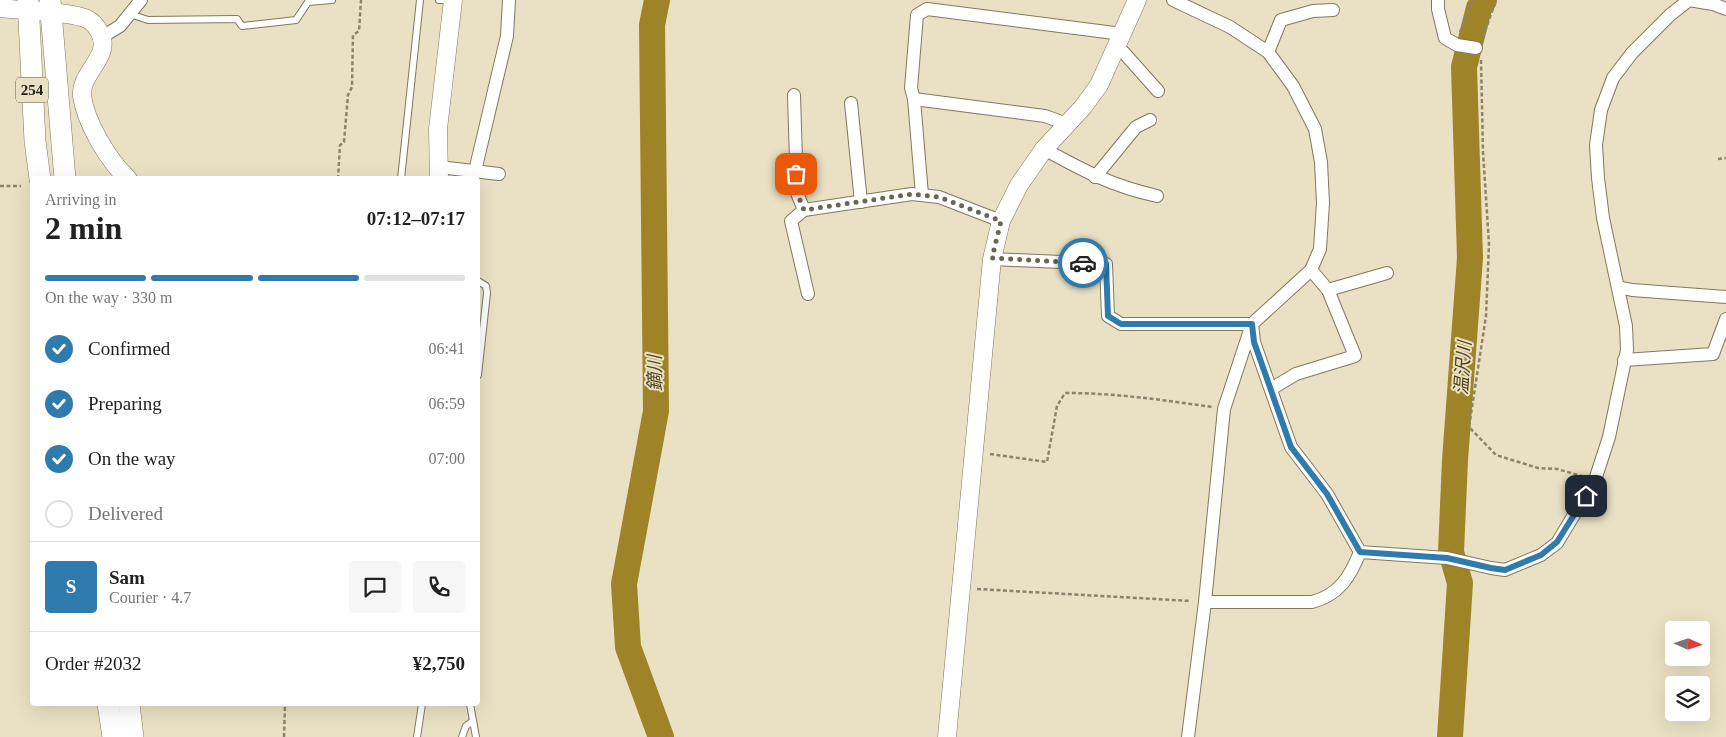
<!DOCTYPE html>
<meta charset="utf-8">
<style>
:root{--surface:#fff;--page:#f6f6f6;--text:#222;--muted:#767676;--line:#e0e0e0;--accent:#307bae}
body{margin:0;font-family:"Times New Roman","Noto Sans JP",serif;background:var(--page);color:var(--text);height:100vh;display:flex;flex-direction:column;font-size:19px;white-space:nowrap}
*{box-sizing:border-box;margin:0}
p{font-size:16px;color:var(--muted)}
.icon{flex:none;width:28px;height:28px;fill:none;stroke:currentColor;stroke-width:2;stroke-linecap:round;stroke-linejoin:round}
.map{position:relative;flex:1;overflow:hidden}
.details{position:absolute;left:30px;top:176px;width:450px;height:530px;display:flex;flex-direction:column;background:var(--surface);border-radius:5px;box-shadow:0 5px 20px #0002}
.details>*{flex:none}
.needle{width:32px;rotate:93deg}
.buttons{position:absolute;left:1665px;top:621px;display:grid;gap:10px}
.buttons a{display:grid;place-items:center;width:45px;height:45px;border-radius:5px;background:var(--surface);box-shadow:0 5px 20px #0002;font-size:25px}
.pin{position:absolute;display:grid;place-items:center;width:42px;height:42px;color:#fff;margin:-21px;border-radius:10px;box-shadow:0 2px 8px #0006}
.courier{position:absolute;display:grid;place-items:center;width:50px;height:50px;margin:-25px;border:4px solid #307bae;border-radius:50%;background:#fff;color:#222;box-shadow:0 1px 6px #0007}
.overview em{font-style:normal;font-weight:700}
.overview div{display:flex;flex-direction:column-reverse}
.overview{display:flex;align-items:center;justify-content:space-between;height:85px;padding:0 15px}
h1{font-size:32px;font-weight:700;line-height:38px}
.bar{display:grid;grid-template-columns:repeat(4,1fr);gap:8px 5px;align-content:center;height:60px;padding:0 15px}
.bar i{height:6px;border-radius:4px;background:var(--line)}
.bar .current{background:var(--accent)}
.bar p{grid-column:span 4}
.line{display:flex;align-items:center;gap:12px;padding:0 15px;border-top:1px solid var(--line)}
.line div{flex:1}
.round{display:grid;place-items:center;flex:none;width:52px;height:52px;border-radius:5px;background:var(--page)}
ol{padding:0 15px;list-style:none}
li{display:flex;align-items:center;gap:15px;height:55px}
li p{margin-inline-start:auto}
li .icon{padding:5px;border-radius:50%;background:var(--accent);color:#fff;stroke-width:4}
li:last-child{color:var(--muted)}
li i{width:28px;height:28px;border:2px solid var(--line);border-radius:50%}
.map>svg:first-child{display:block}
</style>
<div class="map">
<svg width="1726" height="737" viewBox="0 0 1726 737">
<rect width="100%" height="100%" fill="#eae1c4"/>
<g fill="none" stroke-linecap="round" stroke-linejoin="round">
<g stroke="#9e8427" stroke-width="26">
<path d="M657,0L652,25L656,411L624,584L628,647L661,737"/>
<path d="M1450,737L1460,583L1451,552L1455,460L1470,258L1464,67L1479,8L1484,0"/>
</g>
<g stroke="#81785f" stroke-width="8">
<g id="lane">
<path d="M439,0H452"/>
<path d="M130,14L148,20L237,19L242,26L296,20L308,2L332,0"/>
<path d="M401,179L420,0"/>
<path d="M478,281L486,286L487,293L478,375"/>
<path d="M470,704L476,737"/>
<path d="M417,737L422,704"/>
<path d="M462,737L466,726L473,721"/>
</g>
</g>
<g stroke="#81785f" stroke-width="14">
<g id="street">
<path d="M1173,0L1230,27L1268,52L1293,86L1315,129L1321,162L1323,203L1320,249L1311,270L1252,324L1224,409L1205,602L1188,737"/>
<path d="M1438,0V9L1445,38L1457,45L1476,48"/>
<path d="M102,37L120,26L141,0"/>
<path d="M1117,45L1158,91"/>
<path d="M1268,52L1281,20L1313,11L1333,10"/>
<path d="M794,95L797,193L804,210"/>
<path d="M914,99L922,195"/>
<path d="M851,103L861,202"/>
<path d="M1067,124L1045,116L914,99L911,88L917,15L927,9L1122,34"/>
<path d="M1044,149C1084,171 1112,186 1157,196"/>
<path d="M439,167L499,174"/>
<path d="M475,171L507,36L509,0"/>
<path d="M1095,177L1136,127L1150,120"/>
<path d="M992,259L1106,264L1108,316L1121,324H1252"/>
<path d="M1618,287L1632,290L1726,297"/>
<path d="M1328,290L1387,273"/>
<path d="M808,294L791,221L804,210L912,194L939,197L1001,221"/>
<path d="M1252,324L1254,342L1291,447L1327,494L1360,552L1447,558L1491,568L1505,570L1541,555L1557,543L1595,480L1609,437L1627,350L1626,326L1603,218L1598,178L1596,145L1601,110L1613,78L1632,53L1670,15L1689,0L1713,4L1726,9"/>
<path d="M1624,360L1713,354L1726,319"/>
<path d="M1271,389L1296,374L1355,356L1328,290L1311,270"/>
<path d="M1205,602H1312C1339,595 1350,577 1360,552"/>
</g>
</g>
<g stroke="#81785f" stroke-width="19">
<g id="secondary">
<path d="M0,8C22,11 69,11 87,19C93,22 97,27 100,33C112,57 80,72 82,96C86,123 108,160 128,179"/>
<path d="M439,179L438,129L453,0"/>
<path d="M947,737L992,259L1001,221L1019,185L1044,149L1083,107L1099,85L1137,0"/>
</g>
</g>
<g stroke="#81785f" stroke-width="22">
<g id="highway">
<path d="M28,0L35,141L40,179"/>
<path d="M50,0L65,179"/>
<path d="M108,704L113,737"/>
<path d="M129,704L133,737"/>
</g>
</g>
<g stroke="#8a846f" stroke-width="2.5" stroke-dasharray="4 2.5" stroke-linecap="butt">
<path d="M1460,32L1473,0"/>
<path d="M1483,37L1496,0"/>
<path d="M1481,60L1483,152L1489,244L1486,316L1469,427L1496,455L1538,468L1557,469L1582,476"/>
<path d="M1718,159L1726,158"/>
<path d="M338,179L340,145L344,142L348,95L352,87L353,35L359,31L361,0"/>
<path d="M0,186H21"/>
<path d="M990,454L1047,462L1057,406L1065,393C1115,393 1163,400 1212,407"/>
<path d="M977,589L1191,601"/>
<path d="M284,737L285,704"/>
</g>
<use href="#lane" stroke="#fff" stroke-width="6"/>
<use href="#street" stroke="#fff" stroke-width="12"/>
<use href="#secondary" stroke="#fff" stroke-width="18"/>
<use href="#highway" stroke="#fff" stroke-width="21"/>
</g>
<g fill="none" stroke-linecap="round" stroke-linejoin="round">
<path stroke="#6a6554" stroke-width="5" stroke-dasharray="0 9" d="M796,174L797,193L804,210L912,194L939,197L1001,221L992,258L1083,263"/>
<path stroke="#307bae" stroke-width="6" d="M1083,263L1106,264L1108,316L1121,324H1252L1254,342L1291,447L1327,494L1360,552L1447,558L1491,568L1505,570L1541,555L1557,542L1586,496"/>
</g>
<g text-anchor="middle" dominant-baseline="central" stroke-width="4" stroke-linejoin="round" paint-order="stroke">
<rect fill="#eae1c4" stroke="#605b4b" stroke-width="1" x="16" y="77.5" width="32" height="25" rx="4"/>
<g font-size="15" font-weight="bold" fill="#252217">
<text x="32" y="90">254</text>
</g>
<g font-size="18" font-style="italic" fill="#4e431d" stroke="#eae1c4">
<text transform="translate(1463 368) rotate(-86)">温沢川</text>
<text transform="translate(655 373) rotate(-91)">鏑川</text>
</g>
</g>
</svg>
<div class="buttons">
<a><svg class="needle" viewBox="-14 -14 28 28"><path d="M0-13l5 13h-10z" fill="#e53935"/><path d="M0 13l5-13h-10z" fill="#767676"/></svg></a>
<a><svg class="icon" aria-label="layers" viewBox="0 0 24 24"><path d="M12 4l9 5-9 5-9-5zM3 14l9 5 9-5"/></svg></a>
</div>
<div class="pin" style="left:796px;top:174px;background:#ea580c"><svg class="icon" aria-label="bag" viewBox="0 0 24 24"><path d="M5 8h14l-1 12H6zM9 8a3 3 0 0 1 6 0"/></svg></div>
<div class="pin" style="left:1586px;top:496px;background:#1f2937"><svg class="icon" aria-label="home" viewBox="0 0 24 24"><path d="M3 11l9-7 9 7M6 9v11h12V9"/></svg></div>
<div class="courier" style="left:1083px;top:263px"><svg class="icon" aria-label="car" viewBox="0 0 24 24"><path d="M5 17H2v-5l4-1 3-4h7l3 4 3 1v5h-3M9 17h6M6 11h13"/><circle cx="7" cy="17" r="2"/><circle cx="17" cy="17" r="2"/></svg></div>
<section class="details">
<div class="overview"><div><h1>2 min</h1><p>Arriving in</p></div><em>07:12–07:17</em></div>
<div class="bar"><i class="current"></i><i class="current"></i><i class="current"></i><i></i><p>On the way · 330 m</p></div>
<ol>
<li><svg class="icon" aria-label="check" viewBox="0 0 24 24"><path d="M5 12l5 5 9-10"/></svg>Confirmed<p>06:41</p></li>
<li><svg class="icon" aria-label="check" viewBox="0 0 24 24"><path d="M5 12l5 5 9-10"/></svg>Preparing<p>06:59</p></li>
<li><svg class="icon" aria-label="check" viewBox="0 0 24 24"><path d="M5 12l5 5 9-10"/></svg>On the way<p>07:00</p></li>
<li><i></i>Delivered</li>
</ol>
<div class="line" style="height:90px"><b class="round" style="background:var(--accent);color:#fff">S</b><div><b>Sam</b><p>Courier · 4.7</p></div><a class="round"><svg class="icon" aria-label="chat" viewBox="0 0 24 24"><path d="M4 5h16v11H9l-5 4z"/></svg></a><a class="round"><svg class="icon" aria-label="phone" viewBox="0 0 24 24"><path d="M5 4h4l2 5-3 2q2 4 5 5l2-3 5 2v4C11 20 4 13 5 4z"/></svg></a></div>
<div class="line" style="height:65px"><div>Order #2032</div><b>¥2,750</b></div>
</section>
</div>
